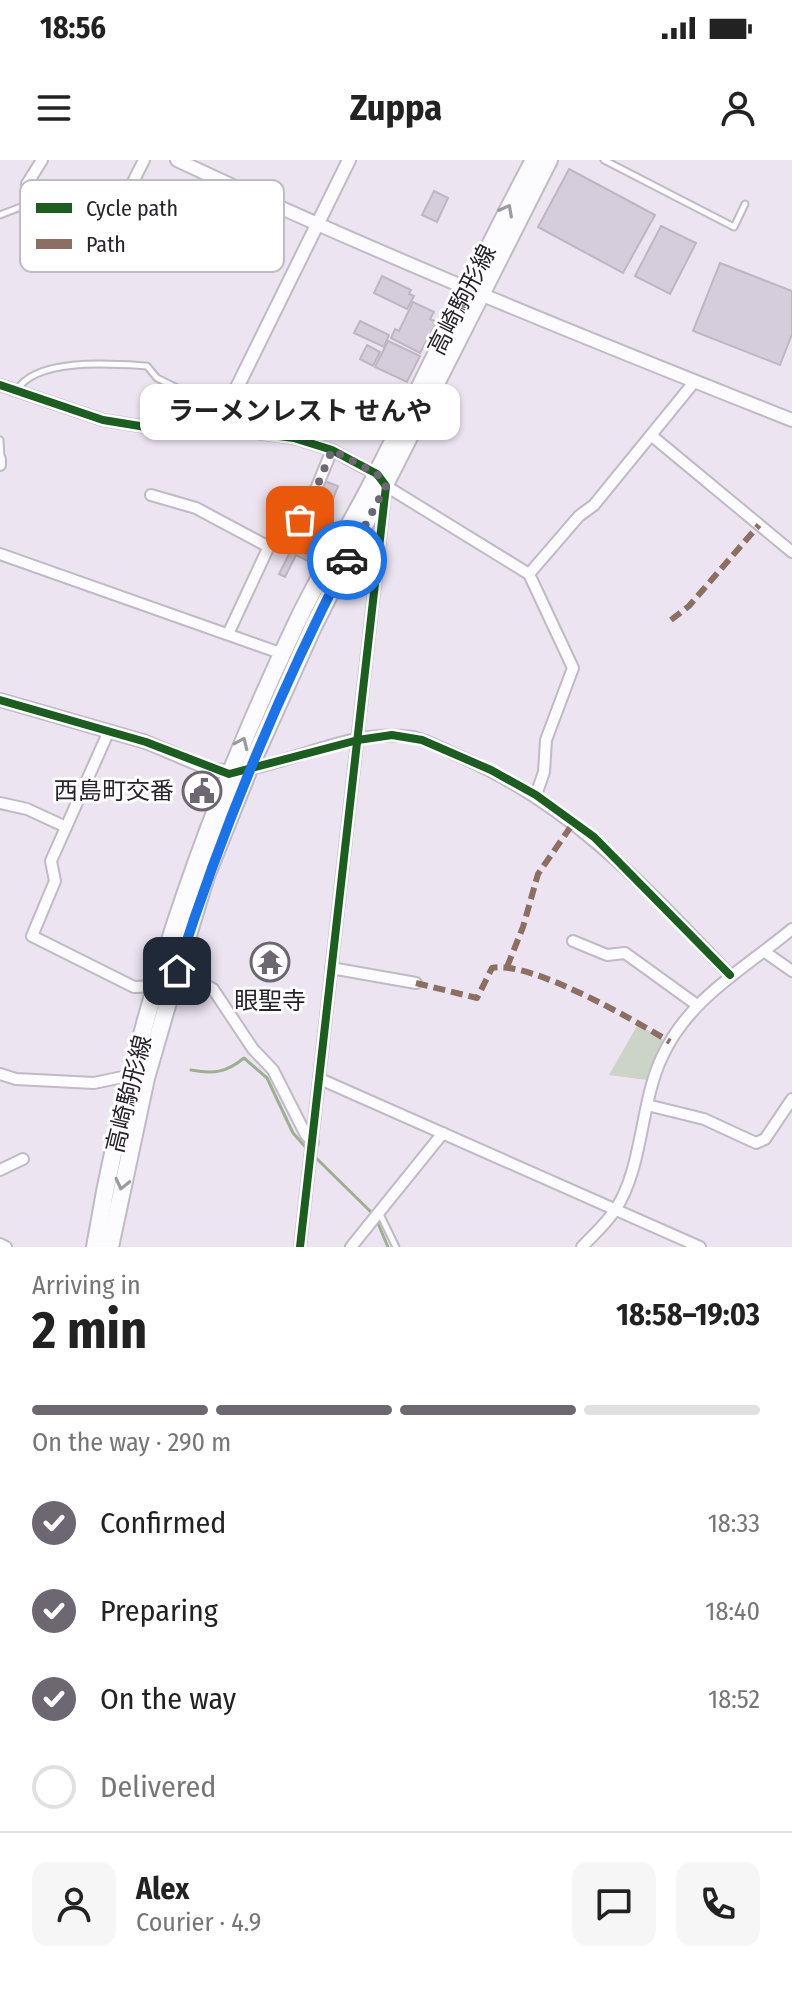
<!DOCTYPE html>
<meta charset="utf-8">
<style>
:root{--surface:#fff;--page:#f6f6f6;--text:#222;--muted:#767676;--line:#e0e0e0;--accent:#6d6771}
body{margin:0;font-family:"Fira Sans Condensed","Noto Sans JP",sans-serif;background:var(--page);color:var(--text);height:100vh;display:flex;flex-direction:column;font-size:30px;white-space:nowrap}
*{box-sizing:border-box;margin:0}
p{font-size:26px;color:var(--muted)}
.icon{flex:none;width:44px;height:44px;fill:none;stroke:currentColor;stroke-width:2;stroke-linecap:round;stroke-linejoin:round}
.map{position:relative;height:1087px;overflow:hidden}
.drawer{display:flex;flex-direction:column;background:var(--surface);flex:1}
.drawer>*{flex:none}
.pin{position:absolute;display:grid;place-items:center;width:68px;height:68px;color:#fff;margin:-34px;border-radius:16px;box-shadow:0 4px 12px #0006}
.courier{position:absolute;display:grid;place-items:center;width:80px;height:80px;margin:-40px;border:6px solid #1a73e8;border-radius:50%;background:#fff;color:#222;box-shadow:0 2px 10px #0007}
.bubble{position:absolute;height:56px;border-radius:16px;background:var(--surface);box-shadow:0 2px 6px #0004;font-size:26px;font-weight:700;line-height:56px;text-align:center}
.head em{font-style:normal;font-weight:700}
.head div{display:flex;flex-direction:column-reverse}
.head{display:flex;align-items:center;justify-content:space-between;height:136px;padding:0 32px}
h1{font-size:52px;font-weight:700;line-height:60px}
.bar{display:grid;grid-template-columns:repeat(4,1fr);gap:12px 8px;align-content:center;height:96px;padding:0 32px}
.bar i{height:10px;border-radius:6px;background:var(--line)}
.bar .active{background:var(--accent)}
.bar p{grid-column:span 4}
.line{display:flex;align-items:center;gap:20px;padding:0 32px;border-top:2px solid var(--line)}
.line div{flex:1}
.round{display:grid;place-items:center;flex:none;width:84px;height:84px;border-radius:16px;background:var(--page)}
ol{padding:0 32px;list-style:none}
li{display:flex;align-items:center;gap:24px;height:88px}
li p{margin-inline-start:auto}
li .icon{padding:8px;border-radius:50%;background:var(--accent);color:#fff;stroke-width:4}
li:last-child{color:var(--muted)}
li i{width:44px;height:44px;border:4px solid var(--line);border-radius:50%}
.status{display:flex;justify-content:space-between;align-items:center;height:56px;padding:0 40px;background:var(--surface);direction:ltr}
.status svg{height:22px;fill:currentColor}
header{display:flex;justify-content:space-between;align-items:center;height:104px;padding:0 32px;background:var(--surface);font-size:36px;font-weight:700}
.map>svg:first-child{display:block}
</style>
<div class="status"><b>18:56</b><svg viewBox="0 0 49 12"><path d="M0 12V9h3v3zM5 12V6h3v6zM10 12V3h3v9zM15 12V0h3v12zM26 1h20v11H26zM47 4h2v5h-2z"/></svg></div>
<header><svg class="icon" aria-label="menu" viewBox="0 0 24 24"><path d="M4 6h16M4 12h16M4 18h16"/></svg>Zuppa<svg class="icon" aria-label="person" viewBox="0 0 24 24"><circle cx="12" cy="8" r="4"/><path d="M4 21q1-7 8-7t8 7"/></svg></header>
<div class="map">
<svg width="792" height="1087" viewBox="0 0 792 1087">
<rect width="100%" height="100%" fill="#ece5f1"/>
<path fill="#ccd4c7" d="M638,864L665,881L647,920L609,915Z"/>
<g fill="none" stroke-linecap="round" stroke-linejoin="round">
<g stroke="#9cb091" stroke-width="3">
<path d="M191,910C213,914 226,913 244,898L267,918L293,973L308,990"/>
<path d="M313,995L373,1054"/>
<path d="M377,1061L388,1087"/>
</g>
</g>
<g fill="#d5ccdc" stroke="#bdb7c2" stroke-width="2">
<path d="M569,9L655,55L623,113L538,67Z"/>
<path d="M434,31L448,38L437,62L422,55Z"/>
<path d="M661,66L696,83L670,134L635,116Z"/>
<path d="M720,103L792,131V174L780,205L693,171Z"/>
<path d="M382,116L411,130L409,134L414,136L407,149L374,133Z"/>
<path d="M413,142L434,152L430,159L437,162L420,193L391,178L395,169L399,171Z"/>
<path d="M360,161L389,175L384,187L354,173Z"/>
<path d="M388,181L420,196L407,222L375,207Z"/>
<path d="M367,185L380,192L373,206L360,199Z"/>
<path d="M324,321L338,326L327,354L314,349Z"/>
<path d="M304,363L328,375L324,383L300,371Z"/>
<path d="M296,380L318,391L312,403L296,395L285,417L279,414Z"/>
<path d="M264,789L281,792L277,815L259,812Z"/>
</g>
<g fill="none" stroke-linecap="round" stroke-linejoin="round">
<g stroke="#bfbac4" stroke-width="9">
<g id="service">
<path d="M604,0L734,67L745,44"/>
<path d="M0,55L31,43"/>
<path d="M17,230C37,197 114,204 147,206L157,218L222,250"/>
<path d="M0,280L1,298"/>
<path d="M379,1052L396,1087"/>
</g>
</g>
<g stroke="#bfbac4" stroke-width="14">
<g id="minor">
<path d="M42,0L27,24L48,94L100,80L107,74L144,0"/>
<path d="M0,225L103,260L152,268H217L294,278L332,290L379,316"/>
<path d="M652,276L792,392"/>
<path d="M0,299V305"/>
<path d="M386,326L529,414L573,508L546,580L544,612L536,635"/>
<path d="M151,335L196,348L269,387"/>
<path d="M0,394L283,494"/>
<path d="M529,414L579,356L594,345L695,221"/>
<path d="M229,472L276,371L300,360L307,351L332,290"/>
<path d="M108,573L51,701L55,721L32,776L134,827L157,826"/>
<path d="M249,609C300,599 351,571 404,576C424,577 444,590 461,597C573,646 647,728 730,815"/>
<path d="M0,643L27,649L66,667"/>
<path d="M573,781L607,795L625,793L697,845"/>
<path d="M765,792L792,811"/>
<path d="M331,808L416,823"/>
<path d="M177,811L213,829L253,889L273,910L306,975L313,982"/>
<path d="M0,914L16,919L94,923L132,915"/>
<path d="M320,919L700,1087"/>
<path d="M647,945L704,959L756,983L765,979L792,939"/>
<path d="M0,1010L23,999"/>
<path d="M0,1084L6,1087"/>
<path d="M300,1087L385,334"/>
<path d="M351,1087L443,973"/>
<path d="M582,1087C593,1075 606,1064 615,1050C643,1009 640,943 662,897C689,838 744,809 792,769"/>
</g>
</g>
<g stroke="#bfbac4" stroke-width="16">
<g id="tertiary">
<path d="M177,0C379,95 585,178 792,260"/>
<path d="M217,268L349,0"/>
<path d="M0,540L146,582L212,610L236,612"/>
</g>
</g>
<g stroke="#bfbac4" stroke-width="20">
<g id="primary">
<path d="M95,1087C131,871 203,659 297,462C321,411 352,364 377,313C430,209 479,103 534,0"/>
<path d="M110,1087L146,918L177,811L206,716L249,609L313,467L549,0"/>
</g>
</g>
<use href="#service" stroke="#fcfbfd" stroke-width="5"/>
<use href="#minor" stroke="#fcfbfd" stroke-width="10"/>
<use href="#tertiary" stroke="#fcfbfd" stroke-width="12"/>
<use href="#primary" stroke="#fcfbfd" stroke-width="16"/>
<g stroke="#8d6e63" stroke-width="6" stroke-dasharray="12 6" stroke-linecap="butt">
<path d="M671,460L689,446L759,365"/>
<path d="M507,807L523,767L538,714L574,662"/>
<path d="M416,823L477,838L492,808C530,800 636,861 670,882"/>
</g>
<g stroke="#fff" stroke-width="13">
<g id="cycleway">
<path d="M0,225L103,260L152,268H217L294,278L332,290L377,314L386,326L300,1087"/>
<path d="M0,540L146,582L229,614L358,580L392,575L422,580L491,610L536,635L594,677L730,815"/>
</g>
</g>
<use href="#cycleway" stroke="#1b5e20" stroke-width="8"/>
</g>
<defs><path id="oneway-chevron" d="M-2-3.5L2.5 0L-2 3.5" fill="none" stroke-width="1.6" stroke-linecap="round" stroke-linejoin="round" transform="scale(2)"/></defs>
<g stroke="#9d9a9f">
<use href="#oneway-chevron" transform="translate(507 50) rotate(-62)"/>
<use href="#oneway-chevron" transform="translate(242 583) rotate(-66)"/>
<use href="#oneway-chevron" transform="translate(122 1024) rotate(103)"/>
</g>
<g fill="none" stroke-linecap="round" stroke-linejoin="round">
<path stroke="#6d6771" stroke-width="8" stroke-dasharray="0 14.4" d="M300,360L307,351L332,290L377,314L386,326L347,400"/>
<path stroke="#1a73e8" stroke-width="10" d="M177,811C222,669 279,532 347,400"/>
</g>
<defs>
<g id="civic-ring" transform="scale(2)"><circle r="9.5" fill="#fff" stroke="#6d6771" stroke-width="1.5"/><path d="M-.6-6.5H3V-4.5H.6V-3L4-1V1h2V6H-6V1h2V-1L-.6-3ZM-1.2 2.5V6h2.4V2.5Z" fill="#6d6771"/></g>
<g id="temple-ring" transform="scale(2)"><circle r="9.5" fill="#fff" stroke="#6d6771" stroke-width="1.5"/><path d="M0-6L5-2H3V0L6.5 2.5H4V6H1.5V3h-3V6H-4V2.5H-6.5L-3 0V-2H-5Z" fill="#6d6771"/></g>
</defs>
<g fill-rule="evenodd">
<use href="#civic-ring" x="202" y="631"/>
<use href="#temple-ring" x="270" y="802"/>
</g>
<g text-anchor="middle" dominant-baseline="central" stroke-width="6" stroke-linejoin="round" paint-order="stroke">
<g font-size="24" fill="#28232c" stroke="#fff">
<text transform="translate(462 140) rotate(-63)">高崎駒形線</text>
<text transform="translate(129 934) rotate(-76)">高崎駒形線</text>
</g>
<g font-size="24" fill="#28232c" stroke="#fff" text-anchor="end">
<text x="174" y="631">西島町交番</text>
<text x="270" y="841" text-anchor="middle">眼聖寺</text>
</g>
</g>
<rect x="20" y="20" width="264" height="92" rx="12" fill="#fff" stroke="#bebdc0" stroke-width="2"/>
<rect x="36" y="43" width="36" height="10" fill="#1b5e20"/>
<rect x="36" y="79" width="36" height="10" fill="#8d6e63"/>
<g font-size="22" fill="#28232c">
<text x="86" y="56">Cycle path</text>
<text x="86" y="92">Path</text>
</g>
</svg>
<div class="pin" style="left:300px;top:360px;background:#ea580c"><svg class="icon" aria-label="bag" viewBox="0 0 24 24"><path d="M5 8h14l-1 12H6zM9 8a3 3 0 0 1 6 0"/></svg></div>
<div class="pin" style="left:177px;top:811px;background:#1f2937"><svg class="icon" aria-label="home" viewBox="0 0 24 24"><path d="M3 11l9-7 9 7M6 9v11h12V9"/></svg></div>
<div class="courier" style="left:347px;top:400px"><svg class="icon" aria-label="car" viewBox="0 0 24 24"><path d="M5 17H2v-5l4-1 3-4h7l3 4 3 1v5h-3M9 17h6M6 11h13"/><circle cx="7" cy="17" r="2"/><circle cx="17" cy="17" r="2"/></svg></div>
<div class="bubble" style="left:140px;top:224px;width:320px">ラーメンレスト せんや</div>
</div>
<section class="drawer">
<div class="head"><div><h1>2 min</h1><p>Arriving in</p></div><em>18:58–19:03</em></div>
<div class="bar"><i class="active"></i><i class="active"></i><i class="active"></i><i></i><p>On the way · 290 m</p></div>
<ol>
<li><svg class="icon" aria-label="check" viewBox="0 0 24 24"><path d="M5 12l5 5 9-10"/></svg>Confirmed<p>18:33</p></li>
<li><svg class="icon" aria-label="check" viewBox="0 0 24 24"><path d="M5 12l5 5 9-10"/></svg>Preparing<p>18:40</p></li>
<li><svg class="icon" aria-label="check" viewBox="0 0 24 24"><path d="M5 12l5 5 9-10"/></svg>On the way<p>18:52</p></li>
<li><i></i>Delivered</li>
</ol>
<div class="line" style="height:144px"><a class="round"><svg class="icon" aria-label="person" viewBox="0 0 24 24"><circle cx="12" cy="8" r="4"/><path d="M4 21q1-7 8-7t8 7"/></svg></a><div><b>Alex</b><p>Courier · 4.9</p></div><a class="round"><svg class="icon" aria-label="chat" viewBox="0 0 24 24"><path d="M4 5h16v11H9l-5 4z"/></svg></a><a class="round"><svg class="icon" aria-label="phone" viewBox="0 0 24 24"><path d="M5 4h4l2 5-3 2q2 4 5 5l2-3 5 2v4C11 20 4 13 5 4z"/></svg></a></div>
</section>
